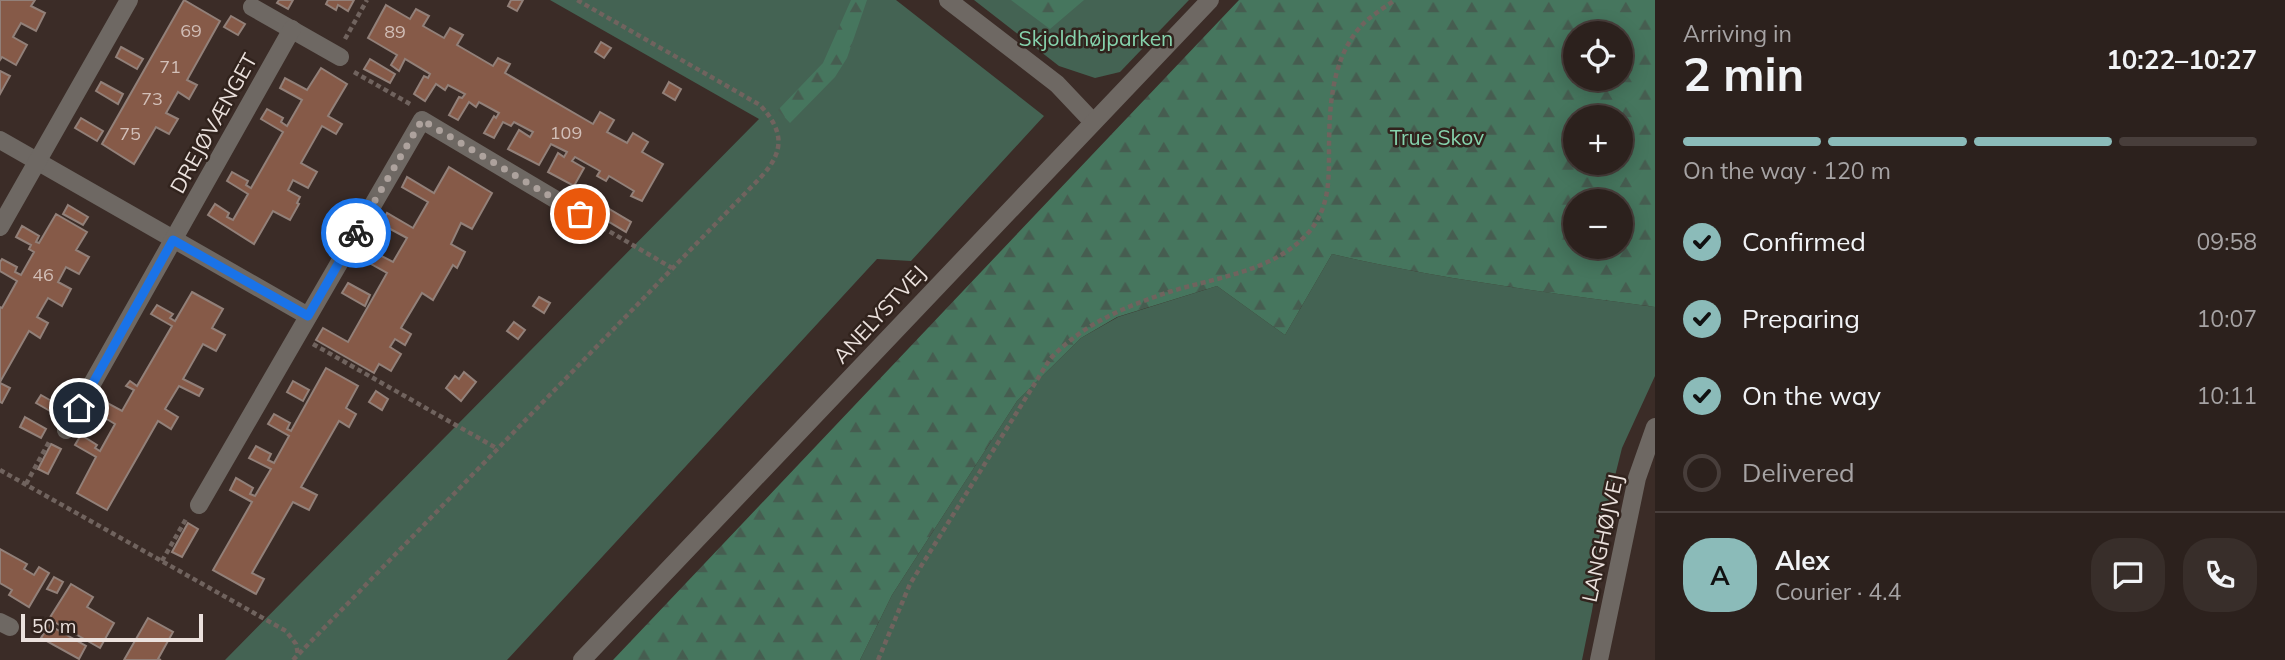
<!DOCTYPE html>
<meta charset="utf-8">
<style>
:root{--surface:#2c211d;--page:#382e2a;--text:#f1f3f6;--muted:#a6a3a4;--line:#483e3b;--accent:#8bbbb9}
body{margin:0;font-family:Mulish,sans-serif;background:var(--page);color:var(--text);height:100vh;display:flex;flex-direction:column;font-size:26px;white-space:nowrap}
*{box-sizing:border-box;margin:0}
p{font-size:23px;color:var(--muted)}
.icon{flex:none;width:38px;height:38px;fill:none;stroke:currentColor;stroke-width:2;stroke-linecap:round;stroke-linejoin:round}
.map{position:relative;flex:1;overflow:hidden}
.sheet{display:flex;flex-direction:column;background:var(--surface);width:630px}
.sheet>*{flex:none}
.fabs{position:absolute;left:1563px;top:21px;display:grid;gap:14px}
.fabs a{display:grid;place-items:center;width:70px;height:70px;border-radius:50%;background:var(--surface);box-shadow:0 4px 18px #0003,0 0 0 2px var(--line);font-size:35px}
.scale{position:absolute;left:21px;bottom:18px;width:182px;box-sizing:border-box;padding-left:7px;border:4px solid #ebe1dd;border-top:0;font-size:19px;line-height:24px;white-space:nowrap;color:#ebe1dd;-webkit-text-stroke:5px #31231d;paint-order:stroke}
.pin{position:absolute;display:grid;place-items:center;width:60px;height:60px;color:#fff;margin:-30px;border:4px solid #fff;border-radius:50%;box-shadow:0 2px 7px #0007}
.courier{position:absolute;display:grid;place-items:center;width:70px;height:70px;margin:-35px;border:5px solid #1a73e8;border-radius:50%;background:#fff;color:#222;box-shadow:0 2px 9px #0007}
.head em{font-style:normal;font-weight:700}
.head div{display:flex;flex-direction:column-reverse}
.head{display:flex;align-items:center;justify-content:space-between;height:119px;padding:0 28px}
h1{font-size:46px;font-weight:700;line-height:52px}
.bar{display:grid;grid-template-columns:repeat(4,1fr);gap:10px 7px;align-content:center;height:84px;padding:0 28px}
.bar i{height:9px;border-radius:5px;background:var(--line)}
.bar .active{background:var(--accent)}
.bar p{grid-column:span 4}
.line{display:flex;align-items:center;gap:18px;padding:0 28px;border-top:2px solid var(--line)}
.line div{flex:1}
.round{display:grid;place-items:center;flex:none;width:74px;height:74px;border-radius:28px;background:var(--page)}
ol{padding:0 28px;list-style:none}
li{display:flex;align-items:center;gap:21px;height:77px}
li p{margin-inline-start:auto}
li .icon{padding:7px;border-radius:50%;background:var(--accent);color:#111;stroke-width:4}
li:last-child{color:var(--muted)}
li i{width:38px;height:38px;border:4px solid var(--line);border-radius:50%}
main{display:flex;flex:1;min-height:0}
.map>svg:first-child{display:block}
</style>
<main>
<div class="map">
<svg width="1655" height="660" viewBox="0 0 1655 660">
<defs>
<pattern id="forest-firs" width="22" height="20" patternUnits="userSpaceOnUse" patternTransform="scale(1.75)"><rect width="22" height="20" fill="#46765e"/><path d="M5 1l3.5 6h-7zM16 11l3.5 6h-7z" fill="#465d50"/></pattern>
</defs>
<rect width="100%" height="100%" fill="#3b2c27"/>
<g fill="#446353">
<path d="M550,0H896L1044,116L911,261L877,259L507,660H225L759,119Z"/>
<path d="M974,0H1189L1120,72L1095,78L1059,66Z"/>
<path d="M1332,254C1438,279 1547,292 1655,307V376L1622,448L1611,492L1592,611L1582,660H860L892,595L1017,401L1081,338L1118,317L1217,286L1285,335Z"/>
</g>
<g fill="url(#forest-firs)" fill-rule="evenodd">
<path d="M851,0H867L847,58L835,77L790,123L778,110L823,63Z"/>
<path d="M1011,0H1084L1050,29Z"/>
<path d="M1239,0H1655V307C1547,292 1438,279 1332,254L1285,335L1217,286L1117,317L1081,338L1017,401L892,595L860,660H613ZM1620,33V79H1575V33ZM1620,117V163H1575V117ZM1620,201V247H1575V201Z"/>
</g>
<g fill="#865a48" stroke="#928079" stroke-width="2">
<path d="M0,0H35L31,6L45,13L36,31L21,23L13,37L27,45L16,65L2,57L0,60Z"/>
<path d="M184,0L220,21L187,80L197,85L189,99L178,92L166,113L178,119L169,134L156,127L134,164L102,144Z"/>
<path d="M279,0H293L288,9L277,3Z"/>
<path d="M328,0H354L348,11L338,5L336,10L326,4Z"/>
<path d="M511,0H523L517,11L508,6Z"/>
<path d="M386,5L410,19L416,9L429,16L423,26L444,38L450,28L463,35L457,45L493,66L498,58L510,64L505,73L593,124L600,112L614,120L607,132L627,143L633,133L648,142L642,152L663,164L642,201L631,196L634,191L609,176L606,181L597,176L600,171L575,157L572,161L584,168L574,186L548,172L558,153L564,157L567,152L551,144L539,165L508,149L519,130L530,137L533,132L514,122L511,126L503,122L494,138L484,133L494,116L496,118L499,113L479,102L476,107L469,102L458,120L449,115L459,97L462,98L465,94L448,85L445,90L436,84L425,101L414,94L424,76L428,78L430,74L405,59L399,71L391,65L397,55L368,38Z"/>
<path d="M231,16L245,24L238,35L224,27Z"/>
<path d="M601,42L611,48L604,58L595,52Z"/>
<path d="M121,47L143,59L137,69L116,57Z"/>
<path d="M370,59L395,74L390,83L364,69Z"/>
<path d="M321,68L347,84L328,116L342,124L336,134L322,126L301,163L317,172L308,188L293,180L288,190L300,197L297,203L299,204L290,220L273,211L254,244L208,215L215,204L229,213L227,217L233,220L248,194L227,181L232,172L248,181L246,185L251,188L283,132L261,119L267,109L283,118L281,122L287,126L302,100L280,88L285,78L307,90Z"/>
<path d="M0,71L10,76L0,94Z"/>
<path d="M101,82L123,94L118,104L96,91Z"/>
<path d="M669,82L681,89L675,100L663,93Z"/>
<path d="M81,118L103,131L97,141L75,128Z"/>
<path d="M449,167L492,193L472,229L461,223L451,244L465,252L457,268L453,265L433,300L422,293L401,328L411,334L405,345L395,339L390,347L401,354L391,371L379,364L374,373L316,340L323,328L348,342L387,273L362,259L368,249L393,262L407,238L381,224L387,213L413,228L428,202L402,187L407,177L434,193Z"/>
<path d="M68,205L88,217L83,225L63,214Z"/>
<path d="M606,207L631,222L626,232L601,217Z"/>
<path d="M56,214L87,232L76,250L89,257L79,274L66,267L58,282L71,289L62,306L48,298L37,317L48,323L40,338L29,331L0,382V307L2,308L17,281L0,271V262L2,259L17,267L15,272L21,275L34,252L29,249L31,245L16,237L22,226L39,236L36,242L39,243Z"/>
<path d="M348,283L370,295L365,306L342,293Z"/>
<path d="M192,292L223,309L212,328L225,335L216,351L203,344L183,379L203,389L199,396L179,386L165,409L178,417L171,429L158,421L107,510L77,493L96,457L75,445L81,435L97,445L95,448L100,451L115,424L95,412L102,400L122,411L134,390L126,386L130,381L137,386L172,326L151,314L157,305L173,314L170,318L175,321Z"/>
<path d="M539,297L550,303L544,313L533,306Z"/>
<path d="M514,322L525,330L518,339L507,331Z"/>
<path d="M326,368L358,386L346,408L356,414L349,427L339,421L301,487L317,495L309,510L293,502L252,573L264,579L256,594L213,570L252,502L230,490L236,478L253,488L250,494L255,496L271,469L249,458L256,446L271,454L268,460L274,463L289,436L268,424L274,414L290,423L287,429L291,431Z"/>
<path d="M464,372L476,382L461,401L446,388L455,376L459,379Z"/>
<path d="M293,381L309,390L303,401L287,392Z"/>
<path d="M0,383L10,388L2,403L0,402Z"/>
<path d="M376,391L388,399L382,410L369,402Z"/>
<path d="M41,395L55,403L50,411L36,403Z"/>
<path d="M25,417L46,429L41,438L20,427Z"/>
<path d="M51,444L61,449L48,474L38,469Z"/>
<path d="M188,523L198,529L182,557L172,552Z"/>
<path d="M0,549L27,564L24,569L34,575L39,567L49,573L29,607L9,595L12,590L0,583Z"/>
<path d="M54,577L63,582L57,593L47,589Z"/>
<path d="M71,584L93,597L87,607L114,623L100,648L49,619Z"/>
<path d="M148,618L173,632L158,659L161,660H124Z"/>
<path d="M49,625L86,646L79,659L41,638Z"/>
</g>
<g fill="none" stroke-linecap="round" stroke-linejoin="round">
<g stroke="#70635e" stroke-width="4.5" stroke-dasharray="5 3.5" stroke-linecap="butt">
<path d="M345,39L367,0"/>
<path d="M354,72L410,104"/>
<path d="M595,223L672,268"/>
<path d="M313,344L498,449"/>
<path d="M0,470L286,631L296,644L298,654"/>
<path d="M26,484L49,442"/>
<path d="M162,561L186,519"/>
<path d="M293,660L761,177C785,151 784,131 760,105L577,0"/>
<path d="M878,660L910,584L1050,359C1083,324 1124,307 1169,292C1216,277 1274,272 1309,232C1329,208 1329,182 1329,152C1329,108 1331,55 1365,22C1374,14 1385,7 1395,0"/>
</g>
<g stroke="#6e6863" stroke-width="18">
<path d="M252,7L340,57"/>
<path d="M0,140L308,316"/>
<path d="M0,227L129,0"/>
<path d="M66,430L292,29"/>
<path d="M199,505L422,120L580,214"/>
<path d="M0,622L10,627"/>
<path d="M1599,660L1637,478L1655,427"/>
</g>
<g stroke="#6e6863" stroke-width="18">
<path d="M948,0L1057,84L1092,121"/>
<path d="M582,660L1210,0"/>
</g>
</g>
<g fill="none" stroke-linecap="round" stroke-linejoin="round">
<path stroke="#ada29d" stroke-width="7" stroke-dasharray="0 12.6" d="M356,233L422,120L580,214"/>
<path stroke="#1a73e8" stroke-width="9" d="M79,408L173,240L308,316L356,233"/>
</g>
<g text-anchor="middle" dominant-baseline="central" stroke-width="5" stroke-linejoin="round" paint-order="stroke">
<g font-size="18" fill="#d2bfb8">
<text x="191" y="30">69</text>
<text x="395" y="31">89</text>
<text x="170" y="66">71</text>
<text x="152" y="98">73</text>
<text x="566" y="132">109</text>
<text x="130" y="133">75</text>
<text x="43" y="274">46</text>
</g>
<g font-size="21" fill="#86d3ad" stroke="#31231d">
<text x="1096" y="38">Skjoldhøjparken</text>
<text x="1437" y="137">True Skov</text>
</g>
<g font-size="21" fill="#ebe1dd" stroke="#31231d">
<text transform="translate(213 123) rotate(-61)">DREJØVÆNGET</text>
<text transform="translate(879 314) rotate(-47)">ANELYSTVEJ</text>
<text transform="translate(1602 538) rotate(-78)">LANGHØJVEJ</text>
</g>
</g>
</svg>
<div class="fabs">
<a><svg class="icon" aria-label="locate" viewBox="0 0 24 24"><circle cx="12" cy="12" r="6"/><path d="M12 2v4M12 18v4M2 12h4M18 12h4"/></svg></a>
<a>+</a>
<a>−</a>
</div>
<div class="scale">50 m</div>
<div class="pin" style="left:580px;top:214px;background:#ea580c"><svg class="icon" aria-label="bag" viewBox="0 0 24 24"><path d="M5 8h14l-1 12H6zM9 8a3 3 0 0 1 6 0"/></svg></div>
<div class="pin" style="left:79px;top:408px;background:#1f2937"><svg class="icon" aria-label="home" viewBox="0 0 24 24"><path d="M3 11l9-7 9 7M6 9v11h12V9"/></svg></div>
<div class="courier" style="left:356px;top:233px"><svg class="icon" aria-label="bike" viewBox="0 0 24 24"><circle cx="6" cy="16" r="4"/><circle cx="18" cy="16" r="4"/><path d="M6 16l4-8h5l3 8M10 8l3 8H6M13 5h3"/></svg></div>
</div>
<section class="sheet">
<div class="head"><div><h1>2 min</h1><p>Arriving in</p></div><em>10:22–10:27</em></div>
<div class="bar"><i class="active"></i><i class="active"></i><i class="active"></i><i></i><p>On the way · 120 m</p></div>
<ol>
<li><svg class="icon" aria-label="check" viewBox="0 0 24 24"><path d="M5 12l5 5 9-10"/></svg>Confirmed<p>09:58</p></li>
<li><svg class="icon" aria-label="check" viewBox="0 0 24 24"><path d="M5 12l5 5 9-10"/></svg>Preparing<p>10:07</p></li>
<li><svg class="icon" aria-label="check" viewBox="0 0 24 24"><path d="M5 12l5 5 9-10"/></svg>On the way<p>10:11</p></li>
<li><i></i>Delivered</li>
</ol>
<div class="line" style="height:126px"><b class="round" style="background:var(--accent);color:#111">A</b><div><b>Alex</b><p>Courier · 4.4</p></div><a class="round"><svg class="icon" aria-label="chat" viewBox="0 0 24 24"><path d="M4 5h16v11H9l-5 4z"/></svg></a><a class="round"><svg class="icon" aria-label="phone" viewBox="0 0 24 24"><path d="M5 4h4l2 5-3 2q2 4 5 5l2-3 5 2v4C11 20 4 13 5 4z"/></svg></a></div>
</section>
</main>
